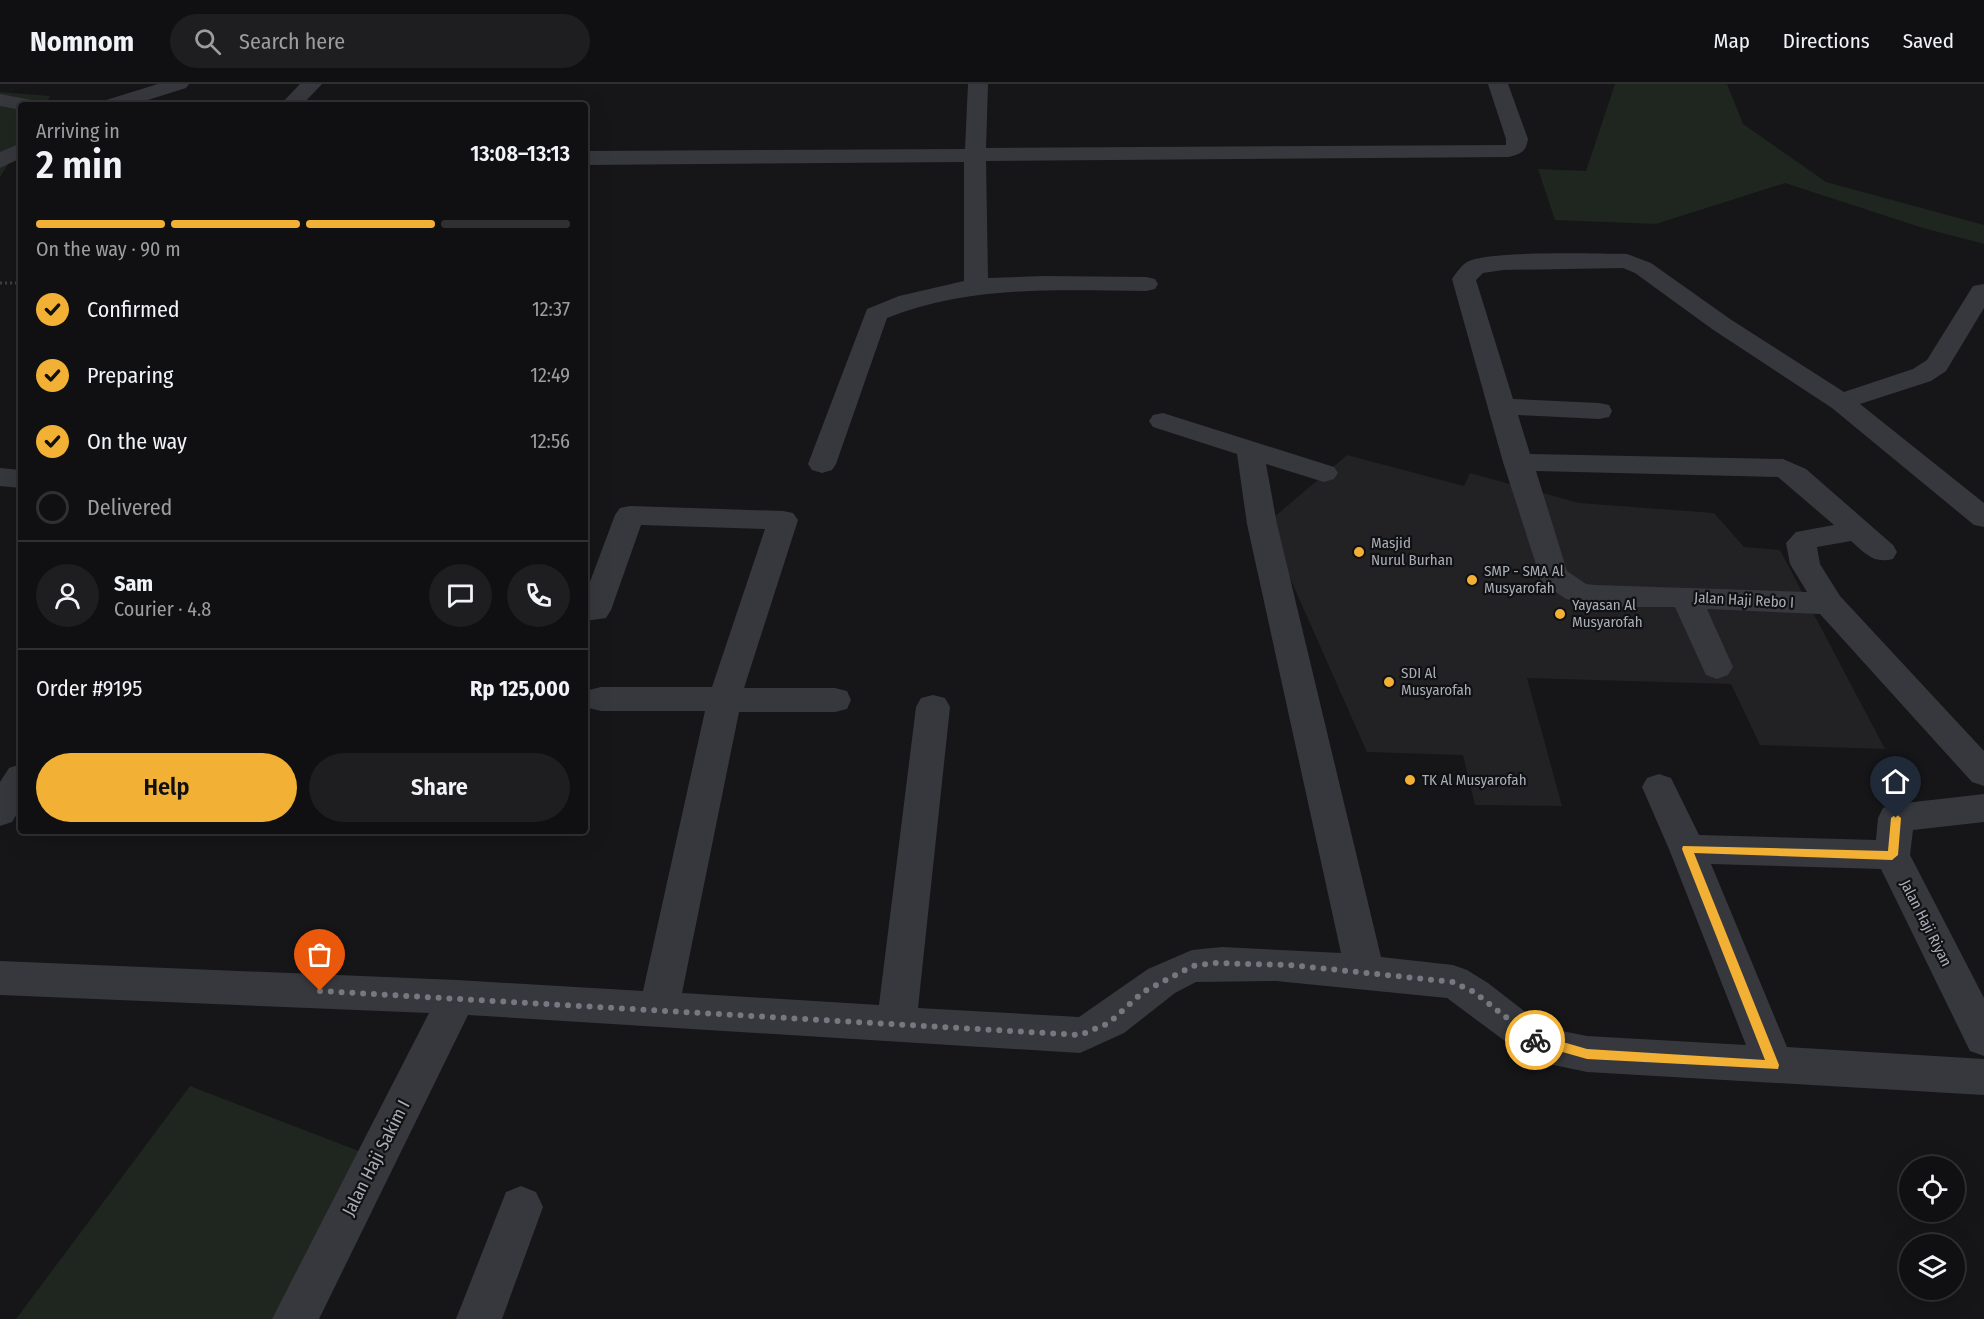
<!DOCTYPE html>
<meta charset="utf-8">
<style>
:root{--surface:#101012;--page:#1e1e20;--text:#f1f3f6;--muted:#9c9d9f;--line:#303032;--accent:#f2b134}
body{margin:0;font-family:"Fira Sans Condensed",sans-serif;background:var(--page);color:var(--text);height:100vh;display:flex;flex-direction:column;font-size:22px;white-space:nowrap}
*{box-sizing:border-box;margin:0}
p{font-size:20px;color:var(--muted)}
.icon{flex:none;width:33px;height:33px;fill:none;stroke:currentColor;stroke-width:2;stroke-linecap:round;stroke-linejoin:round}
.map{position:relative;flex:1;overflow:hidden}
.panel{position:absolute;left:18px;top:18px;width:570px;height:732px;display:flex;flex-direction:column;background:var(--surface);border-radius:6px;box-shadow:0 6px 24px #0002,0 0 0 2px var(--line)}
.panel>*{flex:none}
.buttons{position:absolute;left:1899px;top:1072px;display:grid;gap:12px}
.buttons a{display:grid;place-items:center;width:66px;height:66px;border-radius:50%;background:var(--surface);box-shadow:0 6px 24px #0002,0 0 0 2px var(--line);font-size:30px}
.pin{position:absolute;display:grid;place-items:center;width:51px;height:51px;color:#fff;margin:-62px -26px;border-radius:50% 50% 50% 0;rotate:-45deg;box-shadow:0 0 6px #0007}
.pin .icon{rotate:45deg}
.courier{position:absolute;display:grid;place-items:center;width:60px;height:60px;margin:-30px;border:4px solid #f2b134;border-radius:50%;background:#fff;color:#222;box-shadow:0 2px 8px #0007}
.headline em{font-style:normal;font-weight:600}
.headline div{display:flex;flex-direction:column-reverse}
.headline{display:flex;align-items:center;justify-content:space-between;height:102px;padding:0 18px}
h1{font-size:39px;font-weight:600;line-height:45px}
.bar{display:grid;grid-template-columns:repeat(4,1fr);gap:9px 6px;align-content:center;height:72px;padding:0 18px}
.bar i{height:8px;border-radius:4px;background:var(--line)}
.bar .selected{background:var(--accent)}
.bar p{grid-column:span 4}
.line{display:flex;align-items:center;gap:15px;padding:0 18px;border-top:2px solid var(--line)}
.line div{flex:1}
.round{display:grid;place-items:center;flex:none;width:63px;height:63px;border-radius:32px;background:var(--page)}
ol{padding:0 18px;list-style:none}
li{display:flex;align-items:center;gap:18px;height:66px}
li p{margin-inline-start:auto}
li .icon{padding:6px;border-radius:50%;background:var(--accent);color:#111;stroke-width:4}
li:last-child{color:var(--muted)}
li i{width:33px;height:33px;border:3px solid var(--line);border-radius:50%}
.cta{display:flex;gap:12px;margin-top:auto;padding:12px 18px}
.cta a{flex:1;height:69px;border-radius:36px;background:var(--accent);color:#111;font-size:24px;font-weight:600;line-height:69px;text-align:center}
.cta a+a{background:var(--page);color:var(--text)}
header{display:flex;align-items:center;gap:36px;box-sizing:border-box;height:84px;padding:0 30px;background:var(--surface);border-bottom:2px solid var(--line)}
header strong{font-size:28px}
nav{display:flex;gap:33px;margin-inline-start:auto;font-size:21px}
.search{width:420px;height:54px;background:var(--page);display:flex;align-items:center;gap:15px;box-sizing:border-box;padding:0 21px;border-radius:33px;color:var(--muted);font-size:22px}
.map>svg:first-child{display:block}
</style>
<header>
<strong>Nomnom</strong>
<div class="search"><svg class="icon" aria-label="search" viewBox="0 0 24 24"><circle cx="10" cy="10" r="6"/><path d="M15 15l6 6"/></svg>Search here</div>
<nav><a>Map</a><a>Directions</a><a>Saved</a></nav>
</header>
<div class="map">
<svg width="1984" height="1235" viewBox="0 0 1984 1235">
<rect width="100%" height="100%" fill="#161618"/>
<path fill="#222225" d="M1347,371L1464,402L1470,389L1579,419L1714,429L1744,463L1780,466L1885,665L1760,661L1731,600L1527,594L1562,722L1475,721L1463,671L1367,668L1266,440Z"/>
<g fill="#1e261f">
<path d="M1615,0H1727L1743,40L1826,98L1984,141V160L1923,144L1785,99L1656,140L1555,136L1538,85L1586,87Z"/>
<path d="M0,8L50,12L45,21H21V60L0,93Z"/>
<path d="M190,1002L390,1079L298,1235H16Z"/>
</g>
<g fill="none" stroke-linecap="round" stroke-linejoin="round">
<path stroke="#3d3f44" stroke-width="3" stroke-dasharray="2 3" stroke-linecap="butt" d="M0,199H21"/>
<g fill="#37383d" fill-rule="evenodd">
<path d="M158,0H189L186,4L132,21H100L103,17Z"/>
<path d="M300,0H322L302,21H280Z"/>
<path d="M968,0H988L986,64L1506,61V55L1488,0H1508L1528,55C1526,68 1521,70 1509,73L986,77L988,194L1043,192L1146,193L1155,195L1158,200L1155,205L1146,207C1057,206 971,201 887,234L836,380L832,386L822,389L812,386L808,380L867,225L899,212L964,197V78L585,81V67L965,65Z"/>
<path d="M0,10L37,17L40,21H21V26L0,22Z"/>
<path d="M21,59V74L0,84V68Z"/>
<path d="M1627,170L1651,179L1730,235L1844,308L1913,285L1927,276L1973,202L1984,200V224L1946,287L1931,297L1860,320L1984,419V443L1974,441L1832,324L1712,245L1635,189L1623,184L1503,186L1483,189L1476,196L1513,315L1599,319L1609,321L1612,327L1609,333L1599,335L1518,331L1530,370L1783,375L1806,385L1893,461L1897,468L1893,475C1873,480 1865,469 1851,457L1817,463L1820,480L1840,512L1984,667V702L1972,698L1820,530L1707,525L1733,583L1728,591L1717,595L1706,591L1675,523H1595L1566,515L1542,499L1503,378L1452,195C1456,189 1462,181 1467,178C1491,166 1596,170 1627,170ZM1536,387L1778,393L1834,441L1796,448L1786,459L1790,480L1807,508L1595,501L1586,500L1567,487Z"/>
<path d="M1163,329L1334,383L1338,389L1334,395L1324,398L1266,380L1277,440L1381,873L1453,881L1467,886L1488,899L1533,934L1557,946L1587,952L1746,961L1669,765L1642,703L1647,694L1659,690L1671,694L1699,751L1876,756L1878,734L1883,724L1896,720L1984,710V738L1913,746L1910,771L1984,914V972L1970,967L1881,785L1711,780L1787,963L1984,975V1011L1587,988L1549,980L1521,969L1447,914L1276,897L1196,898L1175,909L1124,949L1080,969L468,931L319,1235H272L429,929L0,911V877L457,896L643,907L705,627H601L589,624L585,614L589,606L601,603H712L765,445L641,441L611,526L606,534L585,537V511L615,431L620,424L630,422L783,427L793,429L798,436L744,604H835L847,607L851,616L847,625L835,628H739L682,909L879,921L916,623L921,614L933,611L945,614L950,623L918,924L1079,933L1148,885L1192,866L1222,863L1341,869L1247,440L1237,370L1153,343L1149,337L1153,331Z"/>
<path d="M0,384L21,386V404L0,402Z"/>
<path d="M21,680V723L12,738L0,742V698L9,684Z"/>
<path d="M521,1102L536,1108L543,1123L502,1235H456L506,1108Z"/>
</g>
</g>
<path fill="#f2b134" d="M1896,730L1901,734L1898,771L1892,776L1694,769L1779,981L1778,985L1587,975L1531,959V952L1535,950L1587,965L1765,976L1682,765L1683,762L1888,767L1891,734Z"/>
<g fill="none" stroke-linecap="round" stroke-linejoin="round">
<path stroke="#757880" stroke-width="6" stroke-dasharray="0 10.8" d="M320,907L1080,951L1109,939L1143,908L1193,882L1213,879L1290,881L1453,898L1474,908L1535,956"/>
</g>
<g fill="#f2b134" stroke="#111113" stroke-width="2">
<circle cx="1359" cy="468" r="6"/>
<circle cx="1472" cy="496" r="6"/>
<circle cx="1560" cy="530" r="6"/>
<circle cx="1389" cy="598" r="6"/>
<circle cx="1410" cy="696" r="6"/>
</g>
<g text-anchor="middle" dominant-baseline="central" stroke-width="4.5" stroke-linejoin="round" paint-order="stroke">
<g font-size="15" fill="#a8adb8" stroke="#111113" text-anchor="start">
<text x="1371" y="459">Masjid<tspan x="1371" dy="17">Nurul Burhan</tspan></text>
<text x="1484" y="487">SMP - SMA Al<tspan x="1484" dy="17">Musyarofah</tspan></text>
<text x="1572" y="521">Yayasan Al<tspan x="1572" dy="17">Musyarofah</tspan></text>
<text x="1401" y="589">SDI Al<tspan x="1401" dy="17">Musyarofah</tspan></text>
<text x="1422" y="696">TK Al Musyarofah</text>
</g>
<g font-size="15" fill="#a8adb8" stroke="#111113">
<text transform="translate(1744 516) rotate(3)">Jalan Haji Rebo I</text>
<text transform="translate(1926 839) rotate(63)">Jalan Haji Riyan</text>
</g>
<g font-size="18" fill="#a8adb8" stroke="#111113">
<text transform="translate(376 1074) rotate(-63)">Jalan Haji Sakim I</text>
</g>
</g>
</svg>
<div class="buttons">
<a><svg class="icon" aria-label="locate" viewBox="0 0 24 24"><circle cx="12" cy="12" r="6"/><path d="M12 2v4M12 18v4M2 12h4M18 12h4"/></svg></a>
<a><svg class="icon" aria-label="layers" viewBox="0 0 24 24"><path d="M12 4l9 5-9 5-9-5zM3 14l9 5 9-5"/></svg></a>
</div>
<div class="pin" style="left:320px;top:907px;background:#ea580c"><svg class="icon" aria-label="bag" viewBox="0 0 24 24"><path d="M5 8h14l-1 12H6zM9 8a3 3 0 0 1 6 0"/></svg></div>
<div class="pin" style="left:1896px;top:734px;background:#1f2937"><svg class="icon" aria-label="home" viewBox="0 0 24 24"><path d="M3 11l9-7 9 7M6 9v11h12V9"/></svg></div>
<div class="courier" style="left:1535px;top:956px"><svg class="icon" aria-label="bike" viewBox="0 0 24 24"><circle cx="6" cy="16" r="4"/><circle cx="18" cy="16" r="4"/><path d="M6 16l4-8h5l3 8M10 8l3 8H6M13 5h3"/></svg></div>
<section class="panel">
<div class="headline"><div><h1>2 min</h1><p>Arriving in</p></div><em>13:08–13:13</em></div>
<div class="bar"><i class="selected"></i><i class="selected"></i><i class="selected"></i><i></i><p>On the way · 90 m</p></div>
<ol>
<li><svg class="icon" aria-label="check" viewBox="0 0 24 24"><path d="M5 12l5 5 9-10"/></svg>Confirmed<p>12:37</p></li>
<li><svg class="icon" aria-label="check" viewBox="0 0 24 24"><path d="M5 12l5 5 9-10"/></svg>Preparing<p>12:49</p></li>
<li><svg class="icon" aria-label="check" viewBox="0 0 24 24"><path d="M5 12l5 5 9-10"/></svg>On the way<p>12:56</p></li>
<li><i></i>Delivered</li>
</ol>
<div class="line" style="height:108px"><a class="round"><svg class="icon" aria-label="person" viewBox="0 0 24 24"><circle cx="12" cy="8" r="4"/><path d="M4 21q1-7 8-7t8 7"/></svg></a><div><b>Sam</b><p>Courier · 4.8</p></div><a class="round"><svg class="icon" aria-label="chat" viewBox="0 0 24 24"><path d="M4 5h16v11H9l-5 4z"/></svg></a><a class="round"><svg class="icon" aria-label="phone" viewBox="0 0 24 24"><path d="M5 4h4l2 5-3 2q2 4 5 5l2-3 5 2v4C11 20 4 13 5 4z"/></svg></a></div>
<div class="line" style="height:78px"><div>Order #9195</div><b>Rp 125,000</b></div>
<div class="cta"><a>Help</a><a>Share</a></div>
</section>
</div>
